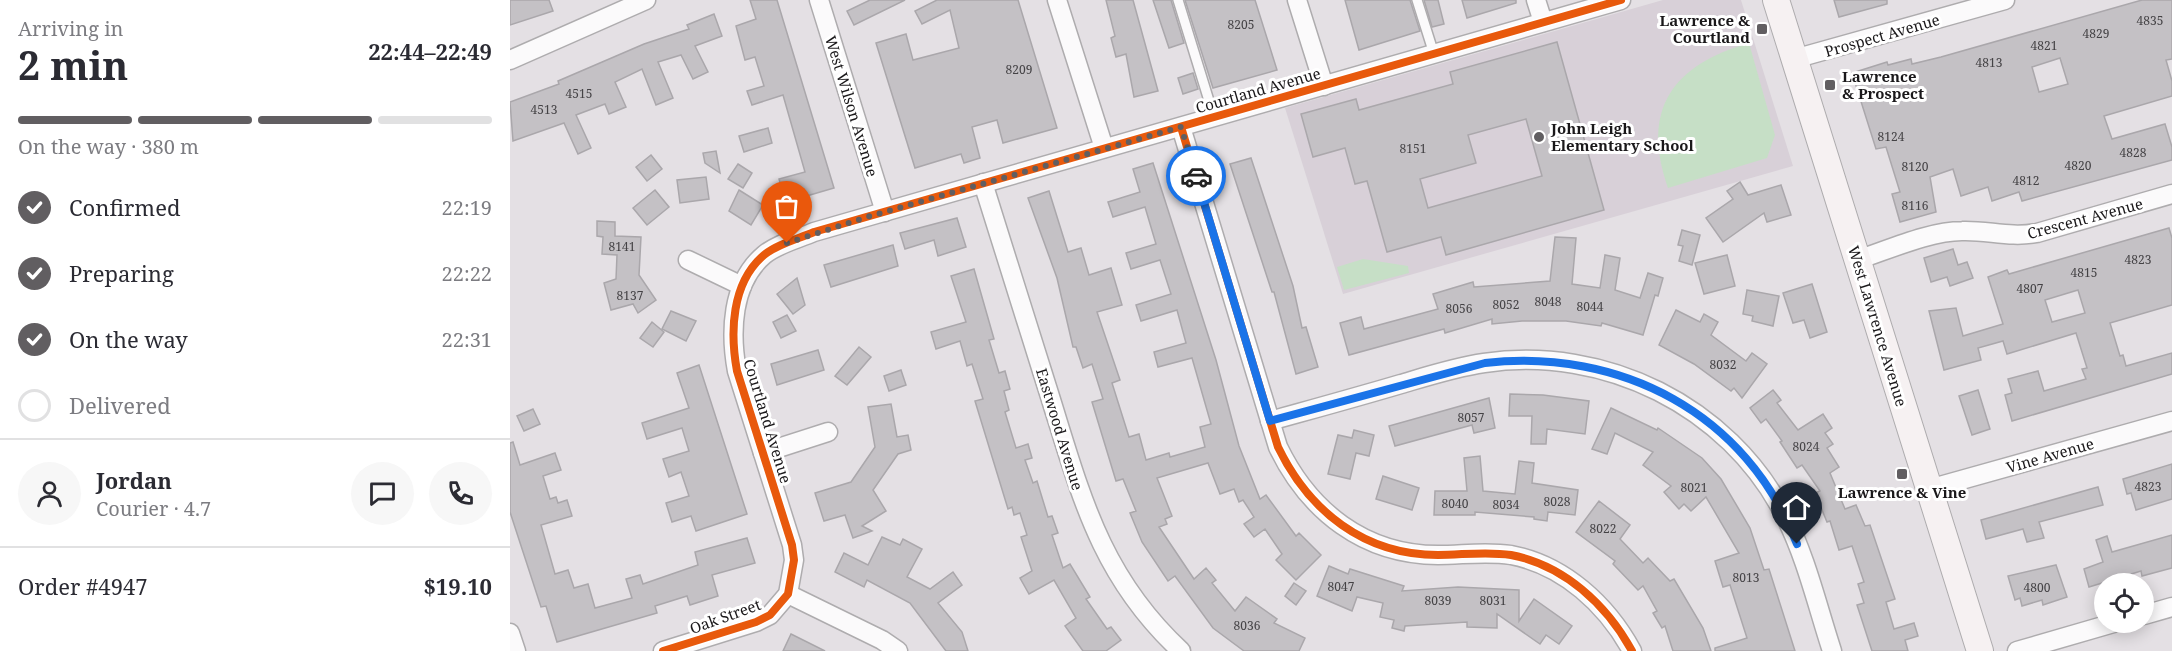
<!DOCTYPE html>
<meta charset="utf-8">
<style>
:root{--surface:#fff;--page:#f7f7f7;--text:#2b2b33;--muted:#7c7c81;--line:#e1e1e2;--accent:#615e61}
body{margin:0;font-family:"Noto Serif",serif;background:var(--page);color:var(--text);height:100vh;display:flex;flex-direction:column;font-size:22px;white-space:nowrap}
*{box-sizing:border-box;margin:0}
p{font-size:20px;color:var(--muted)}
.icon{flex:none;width:33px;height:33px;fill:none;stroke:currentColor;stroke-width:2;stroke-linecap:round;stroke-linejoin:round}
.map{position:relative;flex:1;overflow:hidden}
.panel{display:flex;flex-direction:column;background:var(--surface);width:510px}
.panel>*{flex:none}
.buttons{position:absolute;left:1584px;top:573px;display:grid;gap:12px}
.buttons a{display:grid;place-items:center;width:60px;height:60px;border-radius:50%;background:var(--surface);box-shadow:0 3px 15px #0003;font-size:30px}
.pin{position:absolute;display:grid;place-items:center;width:51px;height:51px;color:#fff;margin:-62px -26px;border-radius:50% 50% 50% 0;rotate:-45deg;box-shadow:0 0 6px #0007}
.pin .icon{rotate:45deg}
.courier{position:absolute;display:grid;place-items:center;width:60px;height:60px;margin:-30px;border:4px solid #1a73e8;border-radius:50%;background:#fff;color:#222;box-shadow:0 2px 8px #0007}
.head em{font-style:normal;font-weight:700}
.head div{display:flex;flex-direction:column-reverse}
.head{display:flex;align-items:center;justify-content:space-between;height:102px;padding:0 18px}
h1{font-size:39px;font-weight:700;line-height:45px}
.bar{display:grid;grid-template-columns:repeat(4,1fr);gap:9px 6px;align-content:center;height:72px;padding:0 18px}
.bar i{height:8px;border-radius:4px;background:var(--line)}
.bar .on{background:var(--accent)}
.bar p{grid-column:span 4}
.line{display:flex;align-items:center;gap:15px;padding:0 18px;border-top:2px solid var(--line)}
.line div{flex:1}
.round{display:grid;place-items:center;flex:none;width:63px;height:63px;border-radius:32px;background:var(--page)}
ol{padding:0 18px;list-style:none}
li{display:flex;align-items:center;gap:18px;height:66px}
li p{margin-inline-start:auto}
li .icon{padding:6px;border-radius:50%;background:var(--accent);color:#fff;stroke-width:4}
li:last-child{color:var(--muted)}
li i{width:33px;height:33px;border:3px solid var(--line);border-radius:50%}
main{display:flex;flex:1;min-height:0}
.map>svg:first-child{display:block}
</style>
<main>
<section class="panel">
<div class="head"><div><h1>2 min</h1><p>Arriving in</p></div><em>22:44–22:49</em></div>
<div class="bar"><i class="on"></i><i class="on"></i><i class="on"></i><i></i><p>On the way · 380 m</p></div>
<ol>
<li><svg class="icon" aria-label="check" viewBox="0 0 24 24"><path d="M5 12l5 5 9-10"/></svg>Confirmed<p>22:19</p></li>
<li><svg class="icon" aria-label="check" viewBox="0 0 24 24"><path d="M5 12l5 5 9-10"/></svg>Preparing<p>22:22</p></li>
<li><svg class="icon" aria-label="check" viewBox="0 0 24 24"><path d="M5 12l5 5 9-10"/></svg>On the way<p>22:31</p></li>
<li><i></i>Delivered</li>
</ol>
<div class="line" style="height:108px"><a class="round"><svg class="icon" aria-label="person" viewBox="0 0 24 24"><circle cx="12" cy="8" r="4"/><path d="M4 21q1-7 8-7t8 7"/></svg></a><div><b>Jordan</b><p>Courier · 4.7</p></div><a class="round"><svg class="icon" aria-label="chat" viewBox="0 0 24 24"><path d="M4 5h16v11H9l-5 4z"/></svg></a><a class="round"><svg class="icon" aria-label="phone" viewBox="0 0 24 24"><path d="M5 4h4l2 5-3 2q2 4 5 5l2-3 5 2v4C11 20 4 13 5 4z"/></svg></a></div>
<div class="line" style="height:78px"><div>Order #4947</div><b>$19.10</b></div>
</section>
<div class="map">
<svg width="1662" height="651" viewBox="0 0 1662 651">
<rect width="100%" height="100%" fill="#e4e0e4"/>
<path fill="#d8d0d8" d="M1153,0H1231L1283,166L833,294L775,108Z"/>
<g fill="#c6dfc6">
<path d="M1239,43L1265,135L1257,158L1158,188C1130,109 1163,65 1239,43Z"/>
<path d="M853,259L898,266L899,273L834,290L827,267Z"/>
</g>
<g fill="#c4c1c5" stroke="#aaa7ab" stroke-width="1.5" fill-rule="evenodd">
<path d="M0,0H39L43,11L0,25Z"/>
<path d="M240,0H267L324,188L276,202L269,179L295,172L273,95L242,105L237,91L254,86L245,57L235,60L226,26L246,19Z"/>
<path d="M360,0H395L344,25L337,11Z"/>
<path d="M427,0H508L547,128L493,143L487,120L462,127L470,158L454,163L451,154L405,168L366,43L396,34L403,60L449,48L440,10L412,24L405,11Z"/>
<path d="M596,0H623L648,91L624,97L616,54L606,57L601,38L605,36Z"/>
<path d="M643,0H661L674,43L659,48Z"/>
<path d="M675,0H745L767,70L703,88Z"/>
<path d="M835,0H900L910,31L849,50Z"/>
<path d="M914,0H928L934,24L922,27Z"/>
<path d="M952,0H1006V3L957,18Z"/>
<path d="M1324,0H1377V4L1329,17Z"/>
<path d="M1632,0H1662V59L1656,60L1662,81V96L1594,116L1602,139L1655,124L1662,147V160L1512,201L1509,192L1482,201L1478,187L1451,196L1443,169L1420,177L1426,212L1390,222L1382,194L1390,192L1376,147L1366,149L1342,73L1377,62L1378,65L1401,59L1402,64L1431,57ZM1550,58L1558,84L1529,92L1522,67Z"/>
<path d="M204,14L212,36L185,46L198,72L183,79L171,55L148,62L163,98L146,105L132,69L105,82L116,107L99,114L95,104L66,115L81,148L68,154L54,123L3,141L0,102L49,84L48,81L134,44L179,29L177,25Z"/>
<path d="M1047,42L1094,210L936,255L931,237L877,252L857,181L845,184L835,148L803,157L791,114L846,99L849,110L943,84L940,72ZM1016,119L1032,176L918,208L910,179L966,163L958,135Z"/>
<path d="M683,73L688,89L673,94L668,78Z"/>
<path d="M258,128L262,143L234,152L229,136Z"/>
<path d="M206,151L210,173L195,163L193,153Z"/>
<path d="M141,155L152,169L137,181L126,167Z"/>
<path d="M741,158L783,286L792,328L796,327L808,367L786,374L764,292H762L720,164Z"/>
<path d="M643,163L706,360L729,446L750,499L756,495L786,536L789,533L811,555L786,580L766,560L772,554L755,529L744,537L734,524L744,517L733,500L729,502L724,489L710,494L698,463L647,478L662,516L655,519L657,524L649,527L684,579L696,568L706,580L702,583L725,611L736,597L767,619L764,623L795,638L789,651H734L703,628L665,576L658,581L632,542L620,513L626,511L613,479L606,481L582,402L593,399L582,364L573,368L566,347H563L547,278L518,198L539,191L558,252L571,248L579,275L601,268L612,305L587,312L610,380L602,383L619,437L629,434L636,460L659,453L660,457L695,447L690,427L701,424L682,358L648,367L644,352L676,343L667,310L631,321L626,305L661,294L650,260L621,269L616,253L646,244L635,207L603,217L598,202L630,192L623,169Z"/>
<path d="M228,164L242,173L233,188L218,179Z"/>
<path d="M196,177L199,199L170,203L167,180Z"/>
<path d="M1230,182L1238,195L1271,185L1281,215L1257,222L1254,213L1213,242L1196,218L1223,199L1217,191Z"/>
<path d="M145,190L159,207L137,225L123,208Z"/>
<path d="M229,190L253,205L241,225L219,211Z"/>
<path d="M447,218L456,247L428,256L424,240L395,249L390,233Z"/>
<path d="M87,221L105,222V236L131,237L129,275L146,300L128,313L123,304L101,310L94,283L106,279L107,255L92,254L93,237L87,236Z"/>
<path d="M1659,228L1662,238V305L1600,323L1610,356L1613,355L1616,366L1662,353V374L1502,421L1495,395L1502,393L1498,379L1528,371L1534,391L1576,379L1572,369L1577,368L1566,333L1497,354L1493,341L1468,348L1471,360L1434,370L1419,311L1446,308L1453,336L1493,324L1478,277L1497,270L1499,274ZM1568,290L1575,313L1542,322L1535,300Z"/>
<path d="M1172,230L1190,235L1182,265L1169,261L1173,246L1168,245Z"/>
<path d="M1045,237L1066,238L1062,284L1090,288L1095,255L1110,258L1105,290L1130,298L1138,273L1153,278L1148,296L1145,295L1133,335L1092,323L1091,326L1056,321H1012L982,324V319L935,333L934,329L839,355L830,323L851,317L854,329L928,309L923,294L963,282L964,287L1040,281Z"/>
<path d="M383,245L388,266L321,287L314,265Z"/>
<path d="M1443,249L1448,265L1457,262L1463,278L1440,286L1437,277L1421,282L1414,258Z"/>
<path d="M1217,255L1225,286L1194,294L1185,263Z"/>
<path d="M464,269L484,339L479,340L489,373L495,371L500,389L494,391L499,410L495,412L506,448L518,444L522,458L515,460L523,483L527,481L538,517L542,516L548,533L542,535L553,568L560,564L580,597L576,599L597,629L601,627L611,640L596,651H573L555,626L566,618L544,580L519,594L510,578L522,571L511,537L517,535L510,513L504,515L502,507L498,509L465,401L473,399L462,364L457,366L450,341L426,349L421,332L456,322L441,276Z"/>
<path d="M287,278L295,305L283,314L267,294Z"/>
<path d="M1302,284L1317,332L1300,338L1294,320L1283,323L1273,293Z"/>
<path d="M1237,290L1269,296L1263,326L1242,321L1243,316L1233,314Z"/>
<path d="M1166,310L1190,322L1194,314L1208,322L1201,335L1236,361L1242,353L1257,364L1232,398L1224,388L1221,391L1184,364L1149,345Z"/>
<path d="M161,311L186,321L176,341L152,329Z"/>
<path d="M277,315L286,331L271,338L263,322Z"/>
<path d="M142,322L154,332L143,347L130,338Z"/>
<path d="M349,347L361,357L337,385L325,376Z"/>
<path d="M308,350L314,370L267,385L261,364Z"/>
<path d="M189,365L237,514L186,531L181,516L162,522L156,503L179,496L171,472L159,477L153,459L179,451L172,428L137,439L132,423L179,408L167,373Z"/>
<path d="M391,370L396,385L379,391L374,376Z"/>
<path d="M1263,390L1271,400L1267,403L1288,430L1313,414L1322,428L1315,433L1323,444L1317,448L1329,467L1320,473L1335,509L1346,505L1355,526L1360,525L1385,599L1376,602L1384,629L1404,623L1408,636L1395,640L1398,651H1362L1347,605L1354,603L1348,584L1354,582L1342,546L1329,550L1320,521L1317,522L1305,493L1310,491L1292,465L1287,468L1270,442L1272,441L1256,419L1251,423L1240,408Z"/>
<path d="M1468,390L1480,429L1462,435L1449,396Z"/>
<path d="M1000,394L1033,395L1079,401L1075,434L1037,429L1036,444H1021L1022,416H999Z"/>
<path d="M979,398L985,428L964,433L962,425L885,446L879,426Z"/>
<path d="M381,404L387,437L398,435L401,450L388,454L363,490L376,511L352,526L362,531L343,538L335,515L314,521L305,493L341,482L365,447L358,407Z"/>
<path d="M1101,408L1147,430L1148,428L1192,458L1211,479L1240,528L1254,570L1259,569L1285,651H1205V648L1237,638L1220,585L1213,587L1205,561L1229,553L1196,497L1181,511L1174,504L1169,509L1154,492L1161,486L1133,465L1143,452L1105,433L1097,454L1082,449Z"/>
<path d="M23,409L30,424L14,431L7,416Z"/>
<path d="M844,430L864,435L859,456L846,453L840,479L818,474L828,435L842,438Z"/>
<path d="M3,442L10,465L45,453L51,470L33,476L40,499L46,497L48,503L57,500L62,516L31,525L45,574L58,570L64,588L78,584L85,608L122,598L116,579L130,575L133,584L188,565L185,552L237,538L245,563L202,575L208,596L180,605L177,596L145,606L147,613L47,642L36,606L31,607L0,512V443Z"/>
<path d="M970,456L973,491L1005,494L1009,461L1024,463L1022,483L1068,490L1065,515L1038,512L1037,521L1024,519V517L965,512V515H924L925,491H957L954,458Z"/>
<path d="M1662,464V499L1626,510L1621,493L1617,494L1613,479Z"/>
<path d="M873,476L909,488L902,510L866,499Z"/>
<path d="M1588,487L1593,505L1529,522L1534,538L1517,542L1513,529L1476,539L1471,520Z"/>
<path d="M1089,501L1120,525L1110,539L1133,563L1138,558L1160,581L1164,579L1193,628L1201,651H1163L1155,626L1152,628L1143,613L1147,611L1133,586L1128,590L1103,564L1105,561L1066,532Z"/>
<path d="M1662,535V568L1632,576L1631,571L1579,587L1574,569L1593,562L1586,540L1597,536L1602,552Z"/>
<path d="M372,537L390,545L393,539L412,549L397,577L420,589L443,572L452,585L428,603L452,632L458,651H436L400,603L357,580L354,587L325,572L334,553L358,565Z"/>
<path d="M1546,565L1557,597L1533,605L1532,600L1512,606L1510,598L1505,600L1498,576Z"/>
<path d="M819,566L838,574L840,569L894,586L892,591L948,587L1009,590V621L1024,599L1062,626L1049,644L1036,635L1030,644L987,614V628L957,627V622L895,626L894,631L882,628L884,620L870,617L873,603L847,597L842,611L807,596Z"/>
<path d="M784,583L796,591L786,605L775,596Z"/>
<path d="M281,634L315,651H273Z"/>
</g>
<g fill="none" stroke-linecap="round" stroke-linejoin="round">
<g stroke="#aeacae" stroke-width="12">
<g id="lane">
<path d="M668,0L704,117"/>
<path d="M907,0L924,54"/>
</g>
</g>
<g stroke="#aeacae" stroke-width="21">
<g id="street">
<path d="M309,0L375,212"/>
<path d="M547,0L594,148"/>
<path d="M787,0L814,86"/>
<path d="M1026,0L1033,22"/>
<path d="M1284,59L1495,0"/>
<path d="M0,60L136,0"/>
<path d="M671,127L768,447C799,511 854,555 928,555C952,555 976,551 1001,555C1054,565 1097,605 1122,651"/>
<path d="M473,183C495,251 516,319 537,387C570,491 588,574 671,651"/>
<path d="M178,260L232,286"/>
<path d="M1347,260C1378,250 1420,231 1452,231C1478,230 1499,238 1527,233L1662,194"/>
<path d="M760,421C803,409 847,397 891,384C918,376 946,367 974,363C1095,345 1218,406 1274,514C1296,557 1307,605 1322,651"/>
<path d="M253,453L318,432"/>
<path d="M1419,489L1662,421"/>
<path d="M278,594L372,640L388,651"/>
<path d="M1634,615L1662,607"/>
<path d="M0,633L6,651"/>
<path d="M153,651L246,622L260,615L278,594L284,560L282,545L227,371C220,333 221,283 254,255C267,244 288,239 304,232L1111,0"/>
<path d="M1507,651L1607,622"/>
</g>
</g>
<g stroke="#aeacae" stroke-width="28">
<path id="secondary" d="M1266,0L1470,651"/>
</g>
<use href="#lane" stroke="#fbfafb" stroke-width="9"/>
<use href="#street" stroke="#fbfafb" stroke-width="18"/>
<use href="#secondary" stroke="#f6f1f2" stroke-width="26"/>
<g stroke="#fff" stroke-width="11">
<g id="cycleway">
<path d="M671,127L768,447C799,511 854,555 928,555C952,555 976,551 1001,555C1054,565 1097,605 1122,651"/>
<path d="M153,651L246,622L260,615L278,594L284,560L282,545L227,371C220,333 221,283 254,255C267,244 288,239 304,232L1111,0"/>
</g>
</g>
<use href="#cycleway" stroke="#e8590c" stroke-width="8"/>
</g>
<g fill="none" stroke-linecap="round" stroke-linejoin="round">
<path stroke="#615e61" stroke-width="6" stroke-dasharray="0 10.8" d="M277,243L357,217L671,127L686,176"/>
<path stroke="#1a73e8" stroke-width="8" d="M686,176L760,421L975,363C1110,348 1237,413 1287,544"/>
</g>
<g fill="#615e61" stroke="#fff" stroke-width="2">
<rect x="1246" y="23" width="12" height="12" rx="3"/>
<rect x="1314" y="79" width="12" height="12" rx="3"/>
<circle cx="1029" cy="137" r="6"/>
<rect x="1386" y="468" width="12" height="12" rx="3"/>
</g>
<g text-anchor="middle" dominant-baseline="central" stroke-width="6" stroke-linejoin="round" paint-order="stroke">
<g font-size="12" fill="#444245">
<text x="1640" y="20">4835</text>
<text x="731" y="24">8205</text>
<text x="1586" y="33">4829</text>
<text x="1534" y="45">4821</text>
<text x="1479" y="62">4813</text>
<text x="509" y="69">8209</text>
<text x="69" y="93">4515</text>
<text x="34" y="109">4513</text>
<text x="1381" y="136">8124</text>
<text x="903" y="148">8151</text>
<text x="1623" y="152">4828</text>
<text x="1568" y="165">4820</text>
<text x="1405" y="166">8120</text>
<text x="1516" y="180">4812</text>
<text x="1405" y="205">8116</text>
<text x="112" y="246">8141</text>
<text x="1628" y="259">4823</text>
<text x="1574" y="272">4815</text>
<text x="1520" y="288">4807</text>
<text x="120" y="295">8137</text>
<text x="1038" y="301">8048</text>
<text x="996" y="304">8052</text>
<text x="1080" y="306">8044</text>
<text x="949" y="308">8056</text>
<text x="1213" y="364">8032</text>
<text x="961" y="417">8057</text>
<text x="1296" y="446">8024</text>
<text x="1638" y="486">4823</text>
<text x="1184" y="487">8021</text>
<text x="1047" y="501">8028</text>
<text x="945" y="503">8040</text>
<text x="996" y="504">8034</text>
<text x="1093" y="528">8022</text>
<text x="1236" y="577">8013</text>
<text x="831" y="586">8047</text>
<text x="1527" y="587">4800</text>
<text x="928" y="600">8039</text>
<text x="983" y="600">8031</text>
<text x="737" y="625">8036</text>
</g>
<g font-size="15" font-weight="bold" fill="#1a181a" stroke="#fff" text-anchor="start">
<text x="1240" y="20" text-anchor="end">Lawrence &amp;<tspan x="1240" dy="17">Courtland</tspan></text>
<text x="1332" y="76">Lawrence<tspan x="1332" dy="17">&amp; Prospect</tspan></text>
<text x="1041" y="128">John Leigh<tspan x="1041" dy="17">Elementary School</tspan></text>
<text x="1392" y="492" text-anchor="middle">Lawrence &amp; Vine</text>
</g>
<g font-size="15" fill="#1a181a" stroke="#fff">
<text transform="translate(1372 35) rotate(-16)">Prospect Avenue</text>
<text transform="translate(748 90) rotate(-16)">Courtland Avenue</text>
<text transform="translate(342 106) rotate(73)">West Wilson Avenue</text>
<text transform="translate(1575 218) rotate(-15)">Crescent Avenue</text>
<text transform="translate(1368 326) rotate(73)">West Lawrence Avenue</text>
<text transform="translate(258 421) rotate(73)">Courtland Avenue</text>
<text transform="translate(550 429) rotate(73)">Eastwood Avenue</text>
<text transform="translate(1540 455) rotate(-16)">Vine Avenue</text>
<text transform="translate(215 616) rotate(-20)">Oak Street</text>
</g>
</g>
</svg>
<div class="buttons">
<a><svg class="icon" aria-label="locate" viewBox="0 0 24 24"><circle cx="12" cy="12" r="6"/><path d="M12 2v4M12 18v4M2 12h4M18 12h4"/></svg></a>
</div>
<div class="pin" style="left:277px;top:243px;background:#ea580c"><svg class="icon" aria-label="bag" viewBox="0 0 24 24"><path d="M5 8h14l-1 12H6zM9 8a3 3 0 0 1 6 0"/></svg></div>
<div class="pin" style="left:1287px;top:544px;background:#1f2937"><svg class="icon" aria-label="home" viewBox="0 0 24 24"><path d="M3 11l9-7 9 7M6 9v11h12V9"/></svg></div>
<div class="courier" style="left:686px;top:176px"><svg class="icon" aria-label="car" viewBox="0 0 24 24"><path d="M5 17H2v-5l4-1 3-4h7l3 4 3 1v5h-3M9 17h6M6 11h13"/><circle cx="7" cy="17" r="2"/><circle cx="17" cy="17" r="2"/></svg></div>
</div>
</main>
